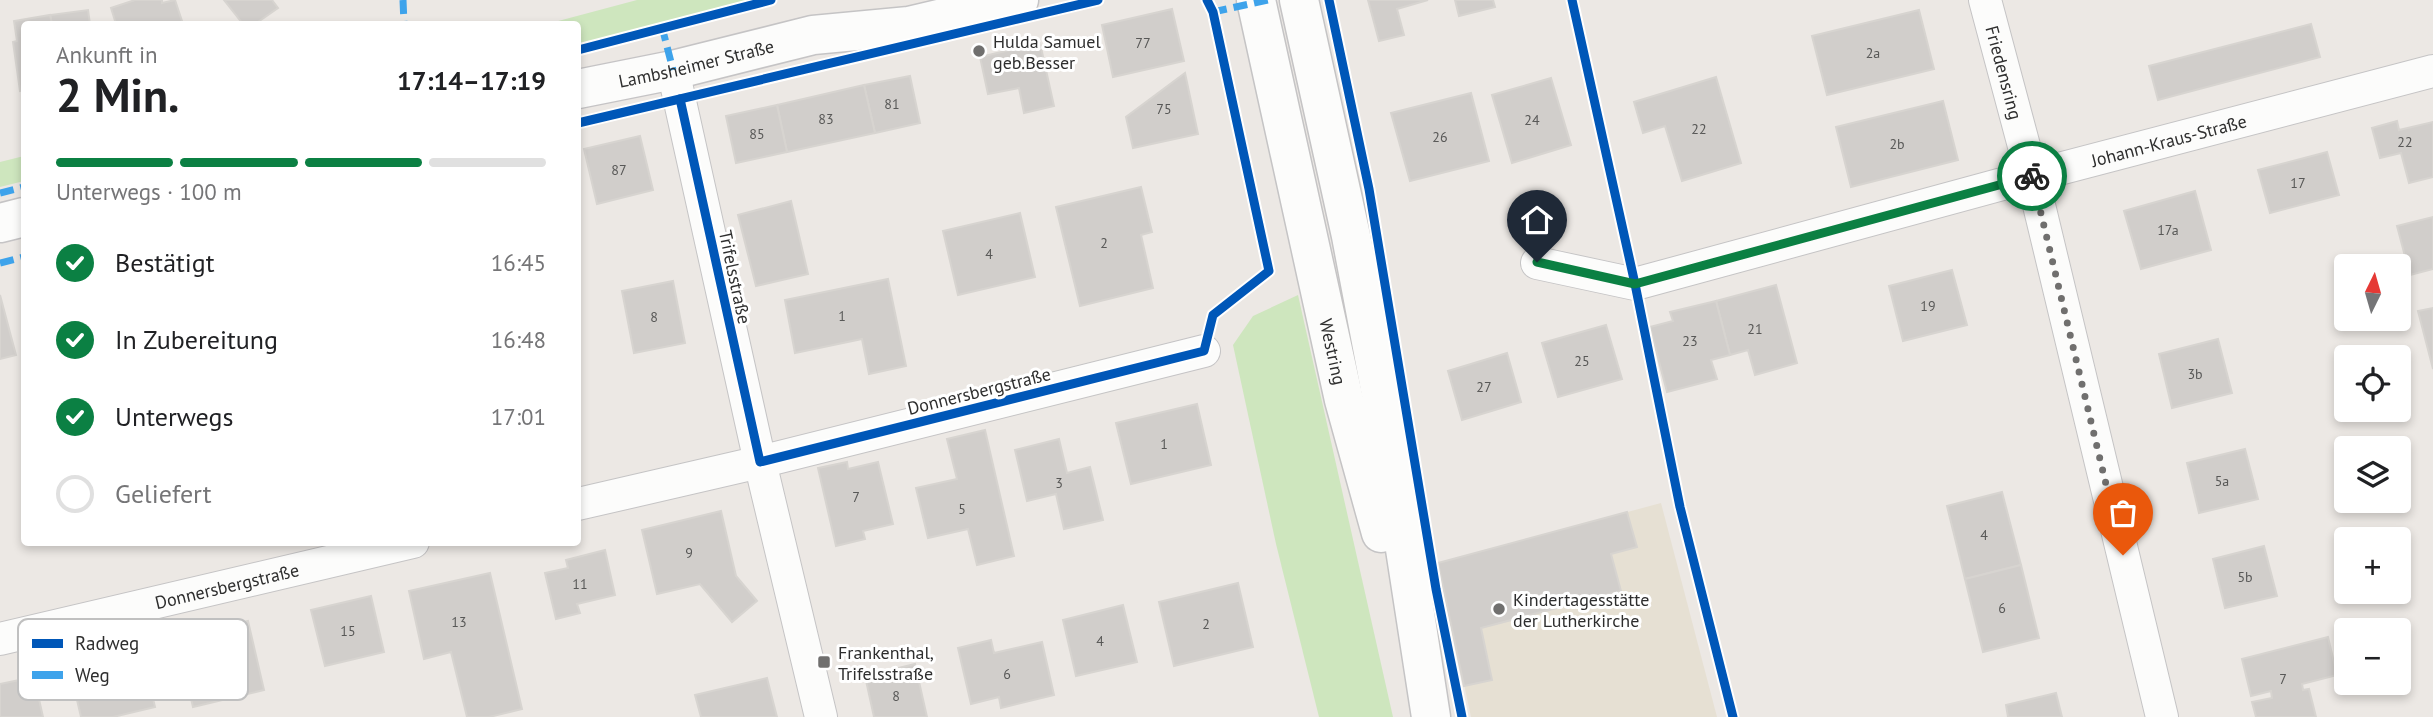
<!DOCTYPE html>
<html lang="de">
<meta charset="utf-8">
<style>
:root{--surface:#fff;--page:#f2f2f2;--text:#202124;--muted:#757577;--line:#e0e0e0;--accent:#0b8043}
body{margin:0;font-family:"PT Sans",sans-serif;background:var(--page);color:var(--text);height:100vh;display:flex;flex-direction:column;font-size:26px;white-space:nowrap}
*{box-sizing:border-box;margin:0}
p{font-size:23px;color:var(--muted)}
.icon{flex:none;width:38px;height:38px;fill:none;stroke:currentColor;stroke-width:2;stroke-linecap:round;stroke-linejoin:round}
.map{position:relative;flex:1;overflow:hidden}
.side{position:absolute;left:21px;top:21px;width:560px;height:525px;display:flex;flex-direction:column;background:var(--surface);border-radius:7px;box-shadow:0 4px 10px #0003}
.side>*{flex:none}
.needle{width:46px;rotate:5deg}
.tools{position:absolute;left:2334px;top:254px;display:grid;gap:14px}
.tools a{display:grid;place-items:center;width:77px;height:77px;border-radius:7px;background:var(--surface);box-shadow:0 4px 10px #0003;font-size:35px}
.pin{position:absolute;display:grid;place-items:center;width:60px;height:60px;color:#fff;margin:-72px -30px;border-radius:50% 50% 50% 0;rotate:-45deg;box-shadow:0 0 7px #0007}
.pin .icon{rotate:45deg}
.courier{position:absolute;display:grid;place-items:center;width:70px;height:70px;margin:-35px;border:5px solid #0b8043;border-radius:50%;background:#fff;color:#222;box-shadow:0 2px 9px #0007}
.head em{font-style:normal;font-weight:800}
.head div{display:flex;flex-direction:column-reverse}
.head{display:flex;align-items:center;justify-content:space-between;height:119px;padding:0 35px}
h1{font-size:46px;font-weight:800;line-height:52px}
.bar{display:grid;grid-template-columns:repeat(4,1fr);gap:10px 7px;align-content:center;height:84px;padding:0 35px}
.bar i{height:9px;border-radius:5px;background:var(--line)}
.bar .current{background:var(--accent)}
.bar p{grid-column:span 4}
ol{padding:0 35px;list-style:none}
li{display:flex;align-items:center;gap:21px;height:77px}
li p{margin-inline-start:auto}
li .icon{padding:7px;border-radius:50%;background:var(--accent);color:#fff;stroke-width:4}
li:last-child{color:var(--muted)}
li i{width:38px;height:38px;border:4px solid var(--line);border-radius:50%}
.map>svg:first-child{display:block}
</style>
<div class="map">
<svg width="2433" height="717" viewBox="0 0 2433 717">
<rect width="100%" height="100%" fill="#ece8e4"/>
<path fill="#e6e0d3" d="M1661,503L1717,717H1471L1438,563Z"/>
<g fill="#cee6be">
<path d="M637,0H748L578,44V24H547Z"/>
<path d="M24,156V181L0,187V162Z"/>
<path d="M1298,295L1393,717H1319L1276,544L1233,345L1253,316Z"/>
</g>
<g fill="#d1cecb" stroke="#d7d4d0" stroke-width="2">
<path d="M135,0H162V3L175,0L183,24H116L111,8Z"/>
<path d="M224,0H272L278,8L255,24H243Z"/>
<path d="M1368,0H1428L1397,9L1404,35L1379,41Z"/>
<path d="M1455,0H1493L1495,7L1459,16Z"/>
<path d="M1172,9L1184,61L1113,77L1102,25Z"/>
<path d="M88,10L90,24H52L50,15Z"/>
<path d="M1919,10L1934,69L1827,95L1812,36Z"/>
<path d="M50,15L52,24H24V90L20,91L13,42L17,41L14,21Z"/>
<path d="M2311,24L2320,57L2158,100L2149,66Z"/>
<path d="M1040,43L1054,106L1024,113L1019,88L988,94L980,57Z"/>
<path d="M1185,73L1198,134L1133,148L1126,117Z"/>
<path d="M910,76L920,123L875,133L864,85Z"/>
<path d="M1716,77L1741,163L1682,181L1665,126L1643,133L1634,102Z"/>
<path d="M1551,78L1571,145L1512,163L1492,95Z"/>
<path d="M864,85L875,133L787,152L777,105Z"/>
<path d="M1471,93L1489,161L1410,181L1391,113Z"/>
<path d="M1943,101L1958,160L1851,187L1836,127Z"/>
<path d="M777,105L787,152L736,163L726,116Z"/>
<path d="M2397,121L2399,130L2433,122V177L2409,183L2401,153L2380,158L2372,128Z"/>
<path d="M640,136L653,190L597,204L584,149Z"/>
<path d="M2327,152L2339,195L2270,213L2258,170Z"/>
<path d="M1141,187L1152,232L1141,235L1153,288L1080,306L1056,207Z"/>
<path d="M2195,191L2211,250L2141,269L2124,211Z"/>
<path d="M791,201L808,274L756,286L738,215Z"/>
<path d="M1020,213L1035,277L958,295L943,231Z"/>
<path d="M2433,217V269L2410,275L2397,226Z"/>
<path d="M1952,270L1967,325L1903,341L1889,286Z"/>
<path d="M888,279L906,366L869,374L862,339L795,353L785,300Z"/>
<path d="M673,281L685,343L634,353L622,291Z"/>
<path d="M1776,285L1797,363L1755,375L1748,350L1730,355L1716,301Z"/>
<path d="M0,295L16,355L0,359Z"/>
<path d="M1716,301L1730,355L1711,360L1717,379L1667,392L1650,327L1673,321L1670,312Z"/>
<path d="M2433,308V369L2418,311Z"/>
<path d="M1606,325L1622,379L1558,397L1542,343Z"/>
<path d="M2218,339L2232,393L2172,408L2159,354Z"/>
<path d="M1507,353L1521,402L1462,420L1448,371Z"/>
<path d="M1197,404L1211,465L1131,484L1116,423Z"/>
<path d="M985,430L1014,556L977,565L968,529L928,538L916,488L957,479L947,439Z"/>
<path d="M1059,439L1067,473L1090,467L1103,520L1064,529L1056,494L1027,501L1015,450Z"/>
<path d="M2245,449L2258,499L2199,513L2187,463Z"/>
<path d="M847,462L848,469L878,462L893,524L863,531L865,539L836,546L818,468Z"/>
<path d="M2002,492L2021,565L1965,579L1947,506Z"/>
<path d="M721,511L736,576L757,601L732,622L700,584L657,594L642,530Z"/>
<path d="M1627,512L1637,547L1611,554L1621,591L1481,628L1492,680L1464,686L1438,563Z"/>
<path d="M2264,546L2277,596L2225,608L2213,559Z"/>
<path d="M605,550L615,595L577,604L580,613L556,619L545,573L568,568L566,560Z"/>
<path d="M2021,565L2039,638L1983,652L1965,579Z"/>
<path d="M490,573L522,709L489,717H467L451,652L424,659L409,591Z"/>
<path d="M1238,583L1253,647L1174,666L1159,602Z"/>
<path d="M371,596L384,652L325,666L311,610Z"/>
<path d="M1123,605L1137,662L1076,676L1063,620Z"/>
<path d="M248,621L264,690L193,707L177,638Z"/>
<path d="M2328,637L2337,675L2302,684L2303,690L2309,689L2316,717H2256L2252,702L2272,698L2271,691L2251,696L2242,659Z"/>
<path d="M991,640L994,653L1042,642L1054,695L1001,708L999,697L971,704L958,648Z"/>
<path d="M143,657L155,707L113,717H81L71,674Z"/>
<path d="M915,664L927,717H874L865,676Z"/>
<path d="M34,677L43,717H0V684Z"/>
<path d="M767,678L777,717H701L695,695Z"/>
<path d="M2056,693L2062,717H2008L2006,705Z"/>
</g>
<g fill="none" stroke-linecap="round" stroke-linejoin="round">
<g stroke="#c5c4c5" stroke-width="34">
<g id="street">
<path id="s1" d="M1985,0L2032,176L2162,717"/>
<path d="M673,70L760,462L821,717"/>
<path id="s2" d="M1537,263L1635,284L2032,176L2433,71"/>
<path d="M578,504L760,462L1204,351"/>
<path id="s3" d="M0,639L413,542"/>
</g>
</g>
<g stroke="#c5c4c5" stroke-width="41">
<g id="secondary">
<path id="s4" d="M1256,0L1344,400L1381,533"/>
<path d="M1299,0L1351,236L1381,394L1431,717"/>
<path id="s5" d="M578,89L673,70L813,35L909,26L1019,0"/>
<path d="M0,223L24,217"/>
</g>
</g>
<use href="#street" stroke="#fcfcfb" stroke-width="32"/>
<use href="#secondary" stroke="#fcfcfb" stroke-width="38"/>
<g stroke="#3ea3eb" stroke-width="7" stroke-dasharray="14 7" stroke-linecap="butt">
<path d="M403,0L404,24"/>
<path d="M1213,12L1268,0"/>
<path d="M662,27L673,70"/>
<path d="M0,193L24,187"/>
<path d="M0,263L24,257"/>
</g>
<g stroke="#fff" stroke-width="13">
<g id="cycleway">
<path d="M1329,0L1369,189L1436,589L1462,717"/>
<path d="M1572,0L1635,284L1680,507L1733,717"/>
<path d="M578,50L771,0"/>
<path d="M680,99L760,462L1204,351L1213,315L1269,271L1213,12L1207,0"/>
<path d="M578,123L1098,0"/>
</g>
</g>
<use href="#cycleway" stroke="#0057b8" stroke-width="9"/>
</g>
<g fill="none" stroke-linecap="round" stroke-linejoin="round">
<path stroke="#706f6e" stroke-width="7" stroke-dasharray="0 12.6" d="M2032,176L2123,555"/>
<path stroke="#0b8043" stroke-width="9" d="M1537,262L1635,284L2032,176"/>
</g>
<g fill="#706f6e" stroke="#fff" stroke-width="2.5">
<circle cx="979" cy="51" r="7"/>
<circle cx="1499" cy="609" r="7"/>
<rect x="817" y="655" width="14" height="14" rx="3.5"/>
</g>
<g text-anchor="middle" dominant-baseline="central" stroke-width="6" stroke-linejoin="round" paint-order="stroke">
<g font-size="14" fill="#585857">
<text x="1143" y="43">77</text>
<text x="1873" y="53">2a</text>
<text x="892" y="104">81</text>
<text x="1164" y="109">75</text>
<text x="826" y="119">83</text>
<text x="1532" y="120">24</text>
<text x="1699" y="129">22</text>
<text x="757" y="134">85</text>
<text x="1440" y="137">26</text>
<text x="2405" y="142">22</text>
<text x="1897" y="144">2b</text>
<text x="619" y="170">87</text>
<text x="2298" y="183">17</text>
<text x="2168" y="230">17a</text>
<text x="1104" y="243">2</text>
<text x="989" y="254">4</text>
<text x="1928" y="306">19</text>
<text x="842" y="316">1</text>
<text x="654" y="317">8</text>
<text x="1755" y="329">21</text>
<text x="1690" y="341">23</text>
<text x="1582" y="361">25</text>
<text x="2195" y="374">3b</text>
<text x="1484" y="387">27</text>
<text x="1164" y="444">1</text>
<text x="2222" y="481">5a</text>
<text x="1059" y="483">3</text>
<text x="856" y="497">7</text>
<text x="962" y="509">5</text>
<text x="1984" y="535">4</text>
<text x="689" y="553">9</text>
<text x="2245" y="577">5b</text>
<text x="580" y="584">11</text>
<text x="2002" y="608">6</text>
<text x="459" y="622">13</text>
<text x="1206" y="624">2</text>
<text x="348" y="631">15</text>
<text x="1100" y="641">4</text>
<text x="1007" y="674">6</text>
<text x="2283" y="679">7</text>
<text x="896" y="696">8</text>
</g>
<g font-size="18" fill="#2e2e2e" stroke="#fff" text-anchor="start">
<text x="993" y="41">Hulda Samuel<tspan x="993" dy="21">geb.Besser</tspan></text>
<text x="1513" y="599">Kindertagesstätte<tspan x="1513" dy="21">der Lutherkirche</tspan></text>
<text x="838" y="652">Frankenthal,<tspan x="838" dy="21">Trifelsstraße</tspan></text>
</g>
<g font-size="18" fill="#2e2e2e" stroke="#fff">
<text stroke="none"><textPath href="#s5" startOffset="121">Lambsheimer Straße</textPath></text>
<text stroke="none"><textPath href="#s1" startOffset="75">Friedensring</textPath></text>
<text stroke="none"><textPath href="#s2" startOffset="653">Johann-Kraus-Straße</textPath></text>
<text transform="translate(735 277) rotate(78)">Trifelsstraße</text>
<text stroke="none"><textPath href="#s4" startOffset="360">Westring</textPath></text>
<text transform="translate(979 391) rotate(-14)">Donnersbergstraße</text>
<text stroke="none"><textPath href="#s3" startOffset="233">Donnersbergstraße</textPath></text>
</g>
</g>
<rect x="18" y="619" width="230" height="81" rx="10" fill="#fff" stroke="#c0c0c0" stroke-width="2"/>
<rect x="32" y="639" width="31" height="9" fill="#0057b8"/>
<rect x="32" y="671" width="31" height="8" fill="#3ea3eb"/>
<g font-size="19" fill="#2e2e2e">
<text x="75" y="650">Radweg</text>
<text x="75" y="682">Weg</text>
</g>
</svg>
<div class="tools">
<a><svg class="needle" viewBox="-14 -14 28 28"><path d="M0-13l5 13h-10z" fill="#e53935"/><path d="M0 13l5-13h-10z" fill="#757577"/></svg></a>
<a><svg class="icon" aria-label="locate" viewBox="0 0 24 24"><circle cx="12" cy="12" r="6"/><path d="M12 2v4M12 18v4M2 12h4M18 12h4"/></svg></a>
<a><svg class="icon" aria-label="layers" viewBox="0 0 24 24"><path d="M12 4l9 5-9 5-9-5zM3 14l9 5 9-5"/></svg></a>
<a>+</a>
<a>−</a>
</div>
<div class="pin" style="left:2123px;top:555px;background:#ea580c"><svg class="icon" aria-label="bag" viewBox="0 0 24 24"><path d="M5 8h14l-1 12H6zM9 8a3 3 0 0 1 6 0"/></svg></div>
<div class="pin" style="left:1537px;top:262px;background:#1f2937"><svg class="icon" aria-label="home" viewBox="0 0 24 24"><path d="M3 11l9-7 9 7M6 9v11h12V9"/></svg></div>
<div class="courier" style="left:2032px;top:176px"><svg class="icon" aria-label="bike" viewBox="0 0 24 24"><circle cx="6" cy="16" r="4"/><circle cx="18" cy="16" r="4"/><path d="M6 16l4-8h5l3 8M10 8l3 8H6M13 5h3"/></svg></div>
<section class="side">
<div class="head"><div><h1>2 Min.</h1><p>Ankunft in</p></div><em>17:14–17:19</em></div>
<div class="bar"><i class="current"></i><i class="current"></i><i class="current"></i><i></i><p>Unterwegs · 100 m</p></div>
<ol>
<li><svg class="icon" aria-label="check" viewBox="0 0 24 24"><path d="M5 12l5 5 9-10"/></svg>Bestätigt<p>16:45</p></li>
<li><svg class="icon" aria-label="check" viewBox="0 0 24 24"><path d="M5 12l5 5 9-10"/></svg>In Zubereitung<p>16:48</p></li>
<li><svg class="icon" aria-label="check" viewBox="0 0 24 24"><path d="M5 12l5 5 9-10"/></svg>Unterwegs<p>17:01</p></li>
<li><i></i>Geliefert</li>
</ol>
</section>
</div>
